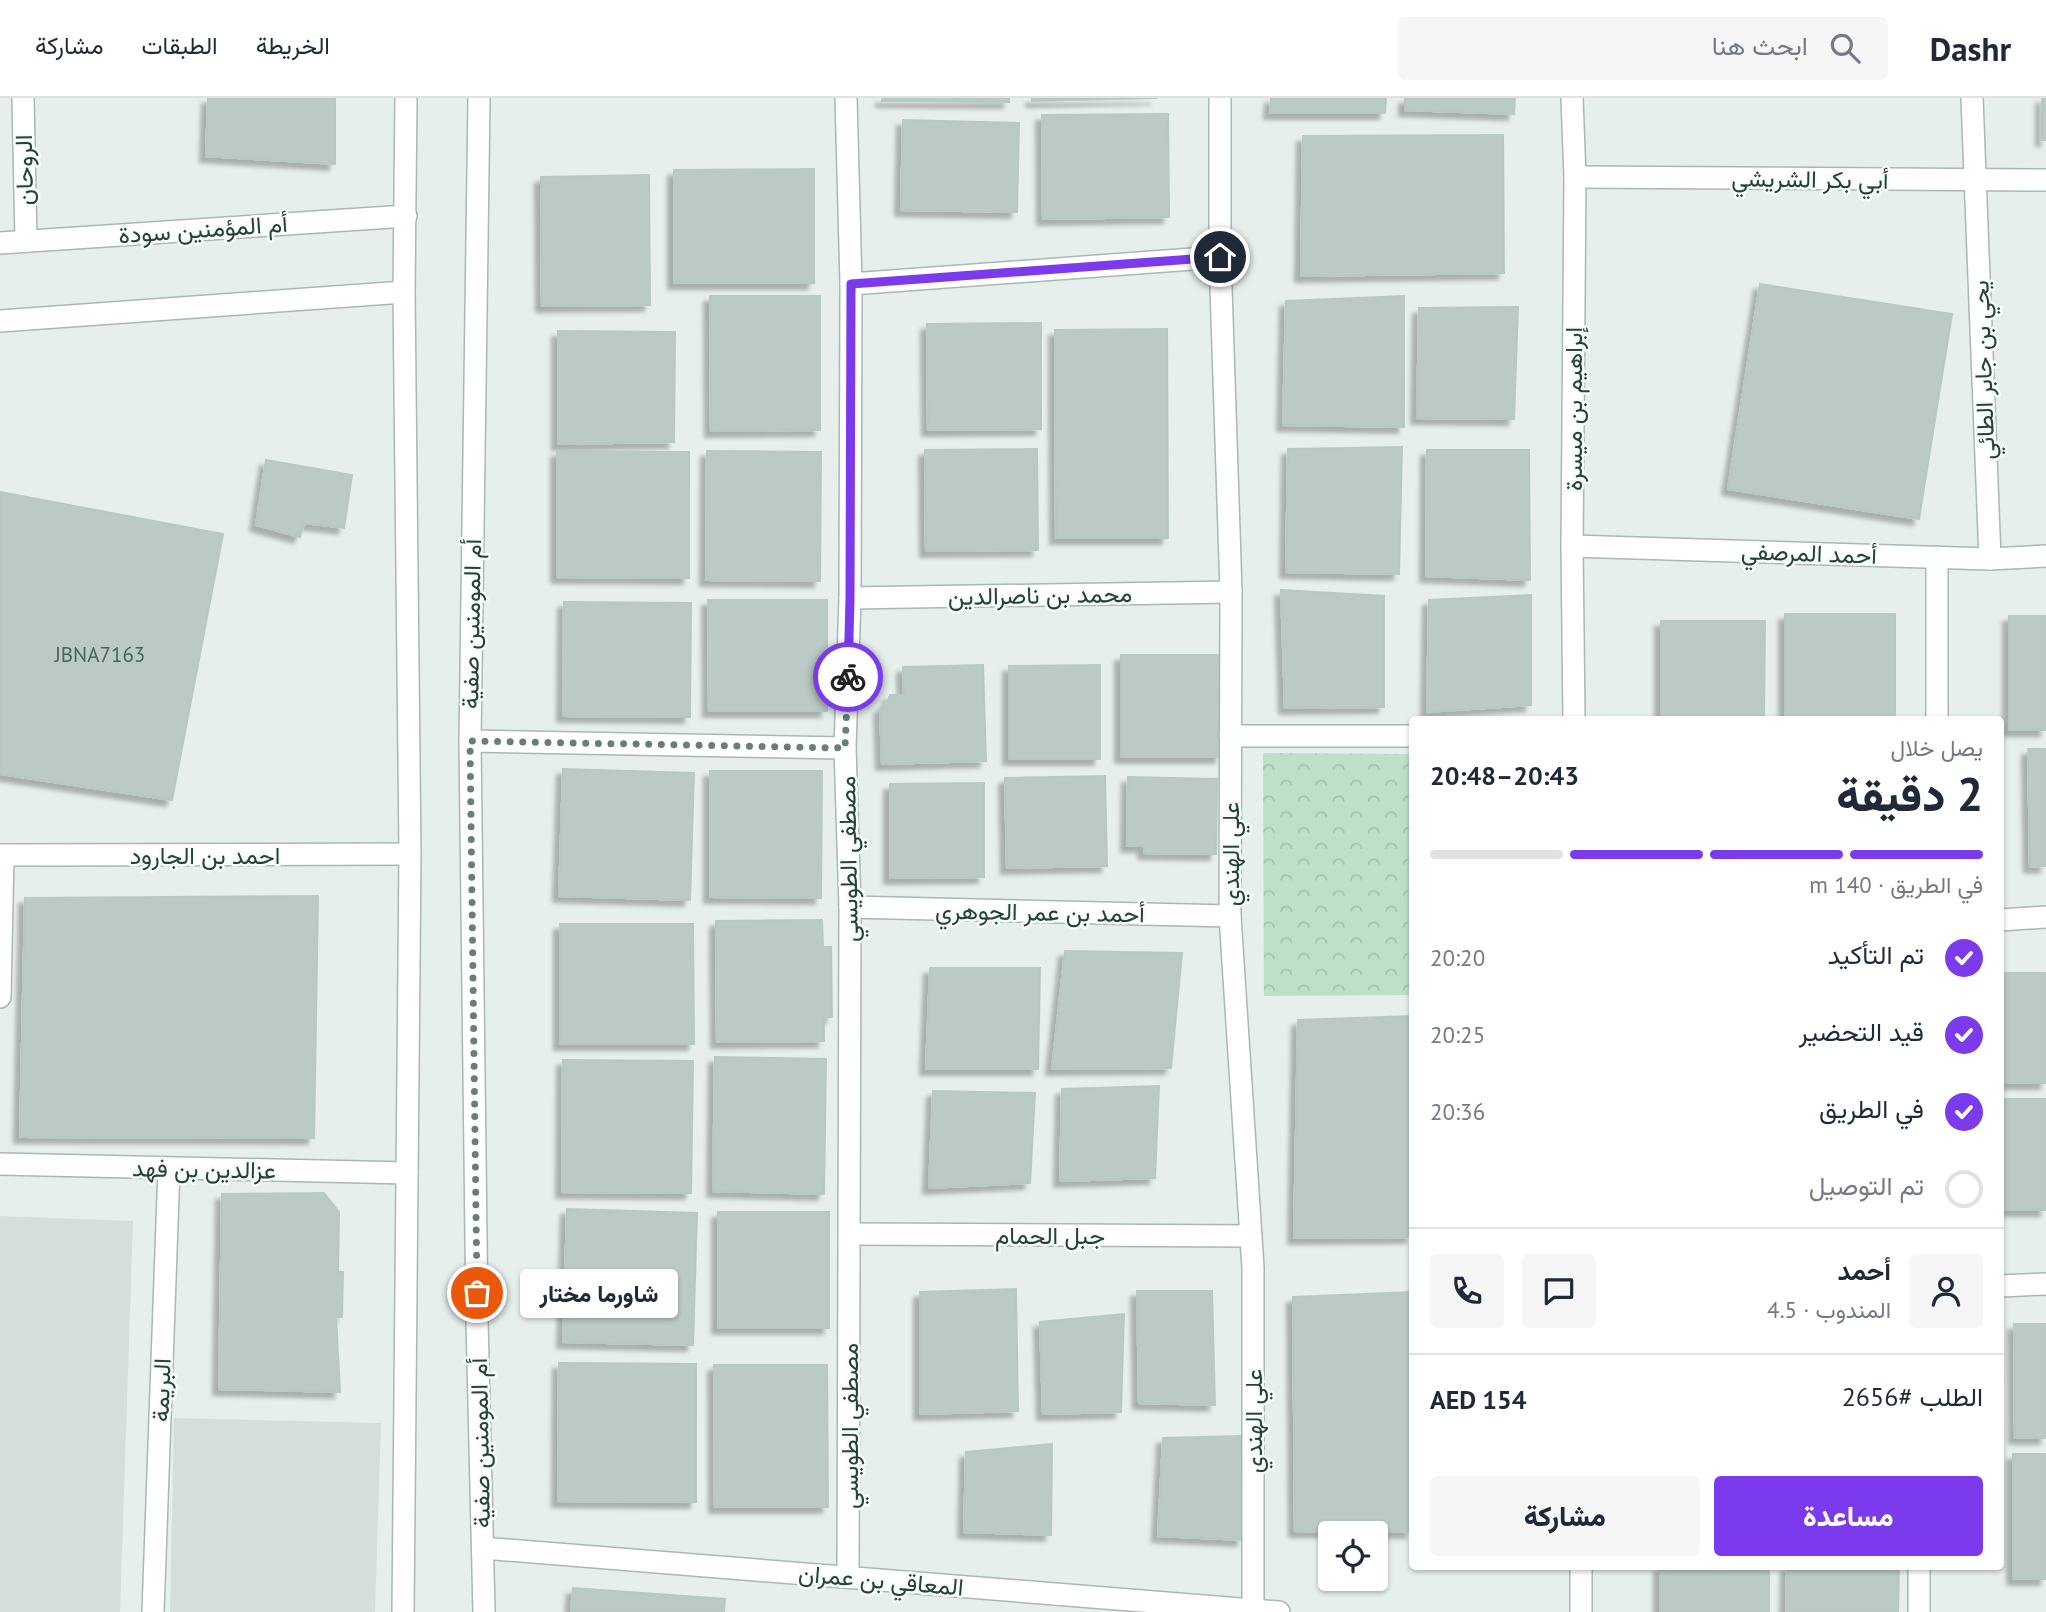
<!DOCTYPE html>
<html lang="ar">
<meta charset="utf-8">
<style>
:root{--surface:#fff;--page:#f6f6f7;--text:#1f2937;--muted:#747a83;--line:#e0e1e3;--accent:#7c3aed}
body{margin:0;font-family:"PT Sans",Vazirmatn,sans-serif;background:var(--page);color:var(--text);direction:rtl;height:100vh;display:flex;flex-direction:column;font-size:26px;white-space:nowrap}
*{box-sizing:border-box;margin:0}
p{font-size:23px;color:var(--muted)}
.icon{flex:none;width:38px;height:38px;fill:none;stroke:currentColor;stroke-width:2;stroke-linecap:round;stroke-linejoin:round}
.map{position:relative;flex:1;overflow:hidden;direction:ltr}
.side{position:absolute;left:1409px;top:618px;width:595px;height:854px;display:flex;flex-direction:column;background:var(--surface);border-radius:7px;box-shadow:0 2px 5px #0004;direction:rtl}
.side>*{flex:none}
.buttons{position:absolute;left:1318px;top:1423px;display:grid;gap:14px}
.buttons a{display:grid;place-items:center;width:70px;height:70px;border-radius:7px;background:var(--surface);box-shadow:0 2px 5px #0004;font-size:35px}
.pin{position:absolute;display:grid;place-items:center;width:60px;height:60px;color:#fff;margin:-30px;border:4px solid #fff;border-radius:50%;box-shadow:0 2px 7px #0007}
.courier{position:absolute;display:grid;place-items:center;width:70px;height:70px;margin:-35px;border:5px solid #7c3aed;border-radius:50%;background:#fff;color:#222;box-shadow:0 2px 9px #0007}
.bubble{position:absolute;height:49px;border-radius:7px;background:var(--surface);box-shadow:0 2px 5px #0004;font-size:23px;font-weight:800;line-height:49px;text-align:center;direction:rtl}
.summary em{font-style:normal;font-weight:800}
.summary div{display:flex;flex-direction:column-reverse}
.summary{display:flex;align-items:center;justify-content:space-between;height:119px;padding:0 21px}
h1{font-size:46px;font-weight:800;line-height:52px}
.bar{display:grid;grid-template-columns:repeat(4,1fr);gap:10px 7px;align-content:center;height:84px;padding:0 21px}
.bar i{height:9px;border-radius:5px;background:var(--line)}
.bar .on{background:var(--accent)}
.bar p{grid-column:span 4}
.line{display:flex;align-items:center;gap:18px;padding:0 21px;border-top:2px solid var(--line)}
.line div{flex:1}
.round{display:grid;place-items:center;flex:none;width:74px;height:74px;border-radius:7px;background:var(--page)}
ol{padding:0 21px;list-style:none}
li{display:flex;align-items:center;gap:21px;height:77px}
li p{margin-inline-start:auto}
li .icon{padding:7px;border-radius:50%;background:var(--accent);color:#fff;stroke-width:4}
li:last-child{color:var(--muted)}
li i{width:38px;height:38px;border:4px solid var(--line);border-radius:50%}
.action{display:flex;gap:14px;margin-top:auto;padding:14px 21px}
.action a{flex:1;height:80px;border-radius:7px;background:var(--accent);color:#fff;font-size:28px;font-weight:800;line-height:80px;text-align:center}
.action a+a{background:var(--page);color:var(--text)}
header{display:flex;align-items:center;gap:42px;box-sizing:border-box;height:98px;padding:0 35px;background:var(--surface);border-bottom:2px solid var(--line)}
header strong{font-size:33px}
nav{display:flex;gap:38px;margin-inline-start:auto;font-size:24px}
.search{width:490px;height:63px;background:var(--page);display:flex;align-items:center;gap:18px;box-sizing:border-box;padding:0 24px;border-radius:7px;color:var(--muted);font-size:26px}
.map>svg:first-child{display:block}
</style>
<header>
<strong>Dashr</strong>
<div class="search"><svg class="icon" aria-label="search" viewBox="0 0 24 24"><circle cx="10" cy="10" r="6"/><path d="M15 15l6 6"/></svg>ابحث هنا</div>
<nav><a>الخريطة</a><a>الطبقات</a><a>مشاركة</a></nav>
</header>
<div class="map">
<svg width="2046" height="1514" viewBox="0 0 2046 1514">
<defs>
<pattern id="park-crowns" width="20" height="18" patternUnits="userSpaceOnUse" patternTransform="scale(1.75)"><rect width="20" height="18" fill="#bfe0c8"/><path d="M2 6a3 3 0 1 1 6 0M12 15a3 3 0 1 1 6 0" fill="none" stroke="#a4c1ad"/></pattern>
<filter id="shadow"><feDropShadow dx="-6" dy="6" stdDeviation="2" flood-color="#0004"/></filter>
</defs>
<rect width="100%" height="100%" fill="#e6efeb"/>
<g fill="#d4dfda">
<path d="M0,1118L133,1123L120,1514H0Z"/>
<path d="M174,1320L381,1325L375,1514H170Z"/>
</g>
<path fill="url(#park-crowns)" d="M1263,655L1412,656V897L1264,898Z"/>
<g fill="#bbcac4" stroke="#b8c9c2" stroke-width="2" filter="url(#shadow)">
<path d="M208,0H335V66L206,58Z"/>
<path d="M882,0H1009V4L882,3Z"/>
<path d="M1032,0H1157L1032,3Z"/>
<path d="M1271,0H1386L1385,15H1270Z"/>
<path d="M1405,0H1515L1514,16L1405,12Z"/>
<rect x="2042" y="0" width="4" height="42"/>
<path d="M1168,16L1169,119L1043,121L1042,17Z"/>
<path d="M903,22L1019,25L1017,114L901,112Z"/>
<path d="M1503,37L1504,175L1301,178L1303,38Z"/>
<path d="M814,71V185H674V72Z"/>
<path d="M649,77L650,207L542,208L541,79Z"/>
<path d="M1760,186L1952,216L1919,421L1728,391Z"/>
<path d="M710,198H820V332L711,333Z"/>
<path d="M1404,198V329L1283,327L1286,203Z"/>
<path d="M1518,209L1514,321L1417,320L1419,210Z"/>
<path d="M1041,225V331L928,332L927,226Z"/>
<path d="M1167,231L1168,440H1056L1055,232Z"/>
<path d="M558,233L675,234L674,344L558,346Z"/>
<path d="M1402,349L1399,476L1286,474L1288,351Z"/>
<path d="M1037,351L1038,452L926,453L925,352Z"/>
<path d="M1427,352H1529L1530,482L1426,478Z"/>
<path d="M557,353L689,354V480L557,479Z"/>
<path d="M707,353L821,354L820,483L706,482Z"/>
<path d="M266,362L352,377L344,430L304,425L300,439L256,427Z"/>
<path d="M0,394L223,436L172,702L0,676Z"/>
<path d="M1281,492L1384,498V609L1285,610Z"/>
<path d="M1531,497V607L1427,614L1429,502Z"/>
<path d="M708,502H827V613H709Z"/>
<path d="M564,504L691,505L690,619L563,618Z"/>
<rect x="1785" y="516" width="110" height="105"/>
<rect x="2009" y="518" width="37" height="114"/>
<path d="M1661,523H1765L1764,621H1661Z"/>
<rect x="1121" y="557" width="100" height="102"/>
<path d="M983,567L986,663L882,666L880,611L887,605L890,597H904L903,569Z"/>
<path d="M1100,567V661H1009V568Z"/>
<path d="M2028,651H2046V768L2030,769Z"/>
<path d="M563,671L694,675L690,802L559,798Z"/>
<path d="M710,673H822L821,800L710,799Z"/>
<path d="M1105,678L1107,768L1007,770L1005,680Z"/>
<path d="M1128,679L1217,681L1216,756L1144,755V748H1127Z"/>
<path d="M984,685V779L890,780V686Z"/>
<path d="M318,798L314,1040L20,1039L25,800Z"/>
<path d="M822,822L823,849H831L832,919H824V943L717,944L716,823Z"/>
<path d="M560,826H693L694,946H560Z"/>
<path d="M1065,853L1182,855L1171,970L1052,971Z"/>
<path d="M930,870H1040L1038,971H926Z"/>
<rect x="2000" y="875" width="46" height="110"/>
<path d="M1412,918V1139L1294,1140L1298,922Z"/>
<path d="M715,959L826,961L824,1096L713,1093Z"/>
<path d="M563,962L693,963L691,1095L562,1094Z"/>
<path d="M1159,988L1155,1080L1060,1083L1062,991Z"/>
<path d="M933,993L1035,995L1030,1085L929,1090Z"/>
<rect x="2000" y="1001" width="46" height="111"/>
<path d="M324,1095L339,1114L338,1174H343L342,1219H336L340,1294L219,1291L222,1096Z"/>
<path d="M567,1111L697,1115L693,1247L563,1244Z"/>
<rect x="718" y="1114" width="111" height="116"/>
<path d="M1016,1191L1018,1313L920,1316V1194Z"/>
<path d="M1137,1193H1212L1215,1307L1139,1305Z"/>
<path d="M1412,1194V1434L1295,1433L1293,1199Z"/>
<path d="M1124,1216L1121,1314L1043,1316L1040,1224Z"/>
<path d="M2014,1226H2046V1340H2015Z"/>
<path d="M559,1265L696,1266V1404L558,1403Z"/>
<path d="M714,1267H827L828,1409H715Z"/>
<path d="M1241,1338L1243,1442L1158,1438L1163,1340Z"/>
<path d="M1052,1346L1051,1437L964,1434L966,1354Z"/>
<rect x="2013" y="1356" width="33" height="125"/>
<rect x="1660" y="1468" width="109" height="45"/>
<path d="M1787,1468H1899L1898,1514H1786Z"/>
<path d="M573,1490L725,1501L724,1514H571Z"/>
</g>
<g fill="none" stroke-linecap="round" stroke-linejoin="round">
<g stroke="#a8b8b2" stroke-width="24">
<g id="street">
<path d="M23,0L26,143"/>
<path d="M479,0L470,643L477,1223L484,1514"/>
<path d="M846,0L851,186L850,500L845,650L850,809L848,1479"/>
<path d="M1220,0V159L1231,494L1230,818L1253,1170V1512"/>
<path d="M1572,0L1575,79L1572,448L1574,621"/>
<path d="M1972,0L1990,461"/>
<path d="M1575,79L2046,82"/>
<path d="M0,145L406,118"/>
<path d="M851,186L1220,159"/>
<path d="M0,223L404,194"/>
<path d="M1572,448L1990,461L2046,458"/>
<path d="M850,500L1231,494"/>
<path d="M1937,621V459"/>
<path d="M1230,638H1412"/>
<path d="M470,643L845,650"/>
<path d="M0,757L410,756"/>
<path d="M850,809L1230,818"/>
<path d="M2000,822L2046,819"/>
<path d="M0,899L3,757"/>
<path d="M0,1066L407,1075"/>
<path d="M850,1136L1251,1138"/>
<path d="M2000,1188L2046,1186"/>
<path d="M483,1450L1279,1514"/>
<path d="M1581,1468V1514"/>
<path d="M153,1514L169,1070"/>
<path d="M403,1514L410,756L404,194L406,0"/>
<path d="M1919,1514V1468"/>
</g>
</g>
<use href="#street" stroke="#fff" stroke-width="21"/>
</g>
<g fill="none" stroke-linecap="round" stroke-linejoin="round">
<path stroke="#687f78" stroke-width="7" stroke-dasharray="0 12.6" d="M477,1195L470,643L845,650L848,579"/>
<path stroke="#7c3aed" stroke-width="9" d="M848,579L850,500L851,186L1220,159"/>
</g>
<g text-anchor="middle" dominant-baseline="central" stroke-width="5" stroke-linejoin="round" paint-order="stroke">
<g font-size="21" fill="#4a645c">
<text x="100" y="556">JBNA7163</text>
</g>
<g font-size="24" fill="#24423a" stroke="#f7fbf9">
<text transform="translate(24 72) rotate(-91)">الروحان</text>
<text transform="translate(1810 81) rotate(1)">أبي بكر الشريشي</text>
<text transform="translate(203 131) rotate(-4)">أم المؤمنين سودة</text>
<text transform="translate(1983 272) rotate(-92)">يحي بن جابر الطائي</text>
<text transform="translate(1573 311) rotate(-90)">إبراهيم بن ميسرة</text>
<text transform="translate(1809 455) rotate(2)">أحمد المرصفي</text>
<text transform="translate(1040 497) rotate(-1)">محمد بن ناصرالدين</text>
<text transform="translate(471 526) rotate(-89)">أم المومنين صفية</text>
<text transform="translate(1230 756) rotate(-90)">علي الهندي</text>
<text x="205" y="757">احمد بن الجارود</text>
<text transform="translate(848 761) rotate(-91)">مصطفي الطويسي</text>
<text transform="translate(1040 814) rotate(1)">أحمد بن عمر الجوهري</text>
<text transform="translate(204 1071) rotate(1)">عزالدين بن فهد</text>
<text x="1050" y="1137">جبل الحمام</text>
<text transform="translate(161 1292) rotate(-88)">البريمة</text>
<text transform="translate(1253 1323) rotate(-90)">علي الهندي</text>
<text transform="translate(849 1328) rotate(-90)">مصطفي الطويسي</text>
<text transform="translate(480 1345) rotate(-91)">أم المومنين صفية</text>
<text transform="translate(881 1482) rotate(5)">المعاقي بن عمران</text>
</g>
</g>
</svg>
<div class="buttons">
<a><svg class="icon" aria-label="locate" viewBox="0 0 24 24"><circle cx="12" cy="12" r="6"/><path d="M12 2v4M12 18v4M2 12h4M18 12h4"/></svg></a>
</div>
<div class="pin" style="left:477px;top:1195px;background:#ea580c"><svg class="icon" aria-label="bag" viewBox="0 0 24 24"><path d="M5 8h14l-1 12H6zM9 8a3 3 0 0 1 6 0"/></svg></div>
<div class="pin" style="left:1220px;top:159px;background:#1f2937"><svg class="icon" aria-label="home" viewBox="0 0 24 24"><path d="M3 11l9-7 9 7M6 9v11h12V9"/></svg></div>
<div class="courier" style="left:848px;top:579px"><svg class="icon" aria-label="bike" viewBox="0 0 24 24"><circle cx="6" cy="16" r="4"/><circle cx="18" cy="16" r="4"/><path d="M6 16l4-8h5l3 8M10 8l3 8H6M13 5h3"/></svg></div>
<div class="bubble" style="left:520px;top:1171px;width:158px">شاورما مختار</div>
<section class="side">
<div class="summary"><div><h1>2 دقيقة</h1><p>يصل خلال</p></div><em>20:43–20:48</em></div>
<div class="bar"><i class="on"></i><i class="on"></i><i class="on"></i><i></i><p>في الطريق · 140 m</p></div>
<ol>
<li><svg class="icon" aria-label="check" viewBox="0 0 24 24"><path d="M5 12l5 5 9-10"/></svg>تم التأكيد<p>20:20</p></li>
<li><svg class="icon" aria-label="check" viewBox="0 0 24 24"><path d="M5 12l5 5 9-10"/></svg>قيد التحضير<p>20:25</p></li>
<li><svg class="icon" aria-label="check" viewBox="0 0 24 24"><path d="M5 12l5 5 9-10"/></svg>في الطريق<p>20:36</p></li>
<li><i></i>تم التوصيل</li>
</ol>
<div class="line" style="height:126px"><a class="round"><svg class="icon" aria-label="person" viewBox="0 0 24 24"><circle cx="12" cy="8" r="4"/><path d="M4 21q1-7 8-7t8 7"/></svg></a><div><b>أحمد</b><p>المندوب · 4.5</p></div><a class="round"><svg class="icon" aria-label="chat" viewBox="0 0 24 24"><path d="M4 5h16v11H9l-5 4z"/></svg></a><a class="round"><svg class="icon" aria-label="phone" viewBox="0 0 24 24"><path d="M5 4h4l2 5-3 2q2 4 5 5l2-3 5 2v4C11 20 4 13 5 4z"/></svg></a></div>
<div class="line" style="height:91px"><div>الطلب #2656</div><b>AED 154</b></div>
<div class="action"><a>مساعدة</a><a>مشاركة</a></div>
</section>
</div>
